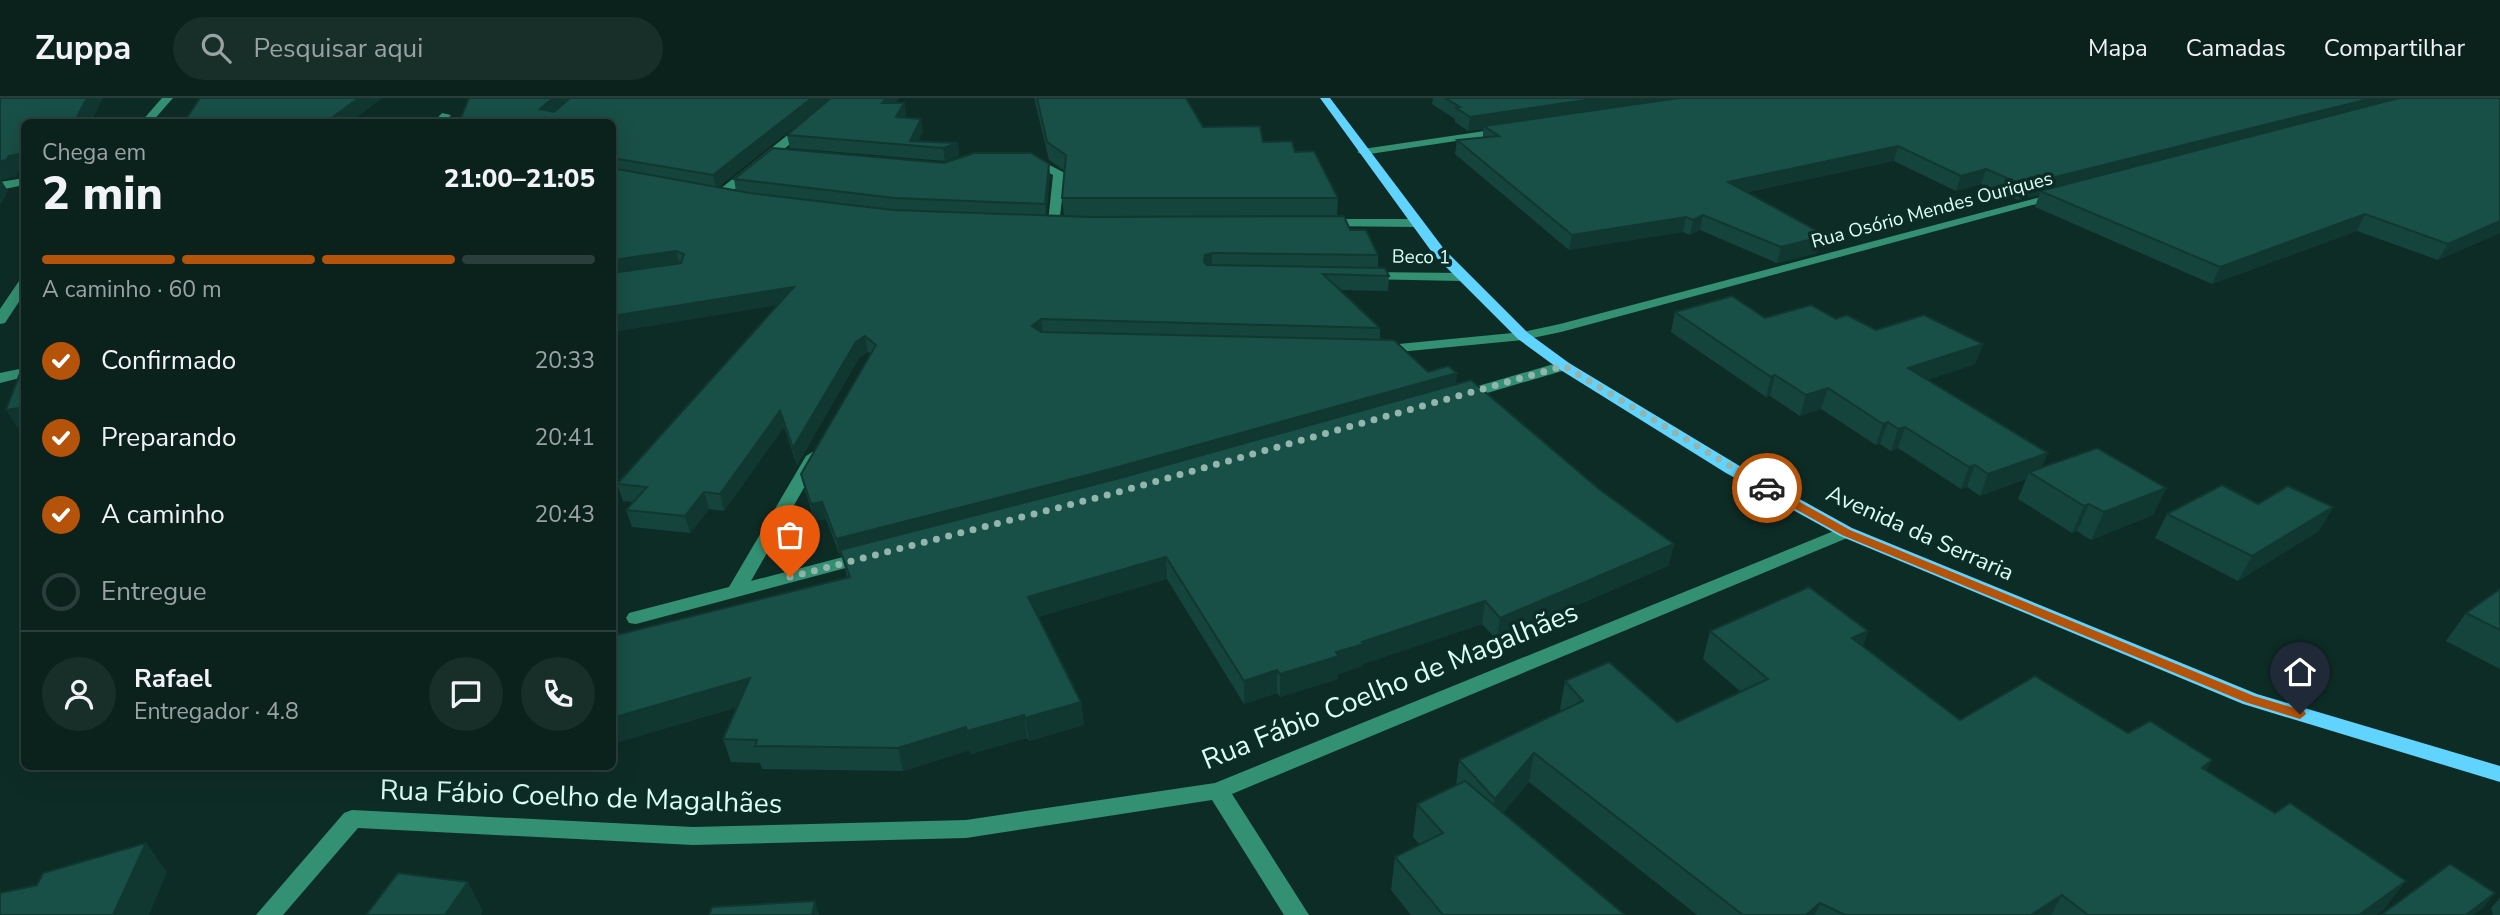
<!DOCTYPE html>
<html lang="pt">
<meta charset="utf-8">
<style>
:root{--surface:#0a211c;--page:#182e29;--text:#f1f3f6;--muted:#99a3a3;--line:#2a3e3b;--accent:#b45309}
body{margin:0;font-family:"Nunito Sans",sans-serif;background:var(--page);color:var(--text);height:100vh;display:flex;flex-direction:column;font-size:26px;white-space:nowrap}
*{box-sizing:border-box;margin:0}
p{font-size:23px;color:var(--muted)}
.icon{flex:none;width:38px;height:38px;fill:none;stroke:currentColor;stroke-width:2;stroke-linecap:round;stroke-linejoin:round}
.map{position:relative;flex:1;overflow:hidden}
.panel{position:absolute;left:21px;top:21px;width:595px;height:651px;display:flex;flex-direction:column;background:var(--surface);border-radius:10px;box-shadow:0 7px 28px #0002,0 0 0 2px var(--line)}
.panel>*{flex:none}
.pin{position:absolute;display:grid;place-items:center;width:60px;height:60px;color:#fff;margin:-72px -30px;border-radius:50% 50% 50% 0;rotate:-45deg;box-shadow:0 0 7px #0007}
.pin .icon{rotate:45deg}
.courier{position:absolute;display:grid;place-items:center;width:70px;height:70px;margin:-35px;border:5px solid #b45309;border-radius:50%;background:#fff;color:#222;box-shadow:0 2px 9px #0007}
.summary em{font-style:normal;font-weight:800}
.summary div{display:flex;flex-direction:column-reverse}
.summary{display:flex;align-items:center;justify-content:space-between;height:119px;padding:0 21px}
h1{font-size:46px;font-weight:800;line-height:52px}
.bar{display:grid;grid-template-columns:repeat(4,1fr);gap:10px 7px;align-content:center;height:84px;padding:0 21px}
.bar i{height:9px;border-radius:5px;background:var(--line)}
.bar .current{background:var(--accent)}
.bar p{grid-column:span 4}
.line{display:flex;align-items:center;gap:18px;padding:0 21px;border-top:2px solid var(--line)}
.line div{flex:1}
.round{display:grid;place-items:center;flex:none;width:74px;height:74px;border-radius:37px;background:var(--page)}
ol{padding:0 21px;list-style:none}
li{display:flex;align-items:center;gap:21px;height:77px}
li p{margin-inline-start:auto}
li .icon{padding:7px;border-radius:50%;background:var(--accent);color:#fff;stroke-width:4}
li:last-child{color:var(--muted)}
li i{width:38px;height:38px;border:4px solid var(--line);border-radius:50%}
header{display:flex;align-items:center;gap:42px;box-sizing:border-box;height:98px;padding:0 35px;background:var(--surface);border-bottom:2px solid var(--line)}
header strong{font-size:33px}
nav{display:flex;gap:38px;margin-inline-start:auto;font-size:24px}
.search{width:490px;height:63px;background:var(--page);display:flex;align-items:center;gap:18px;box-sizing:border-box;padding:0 24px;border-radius:38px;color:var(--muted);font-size:26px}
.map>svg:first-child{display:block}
</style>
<header>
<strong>Zuppa</strong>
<div class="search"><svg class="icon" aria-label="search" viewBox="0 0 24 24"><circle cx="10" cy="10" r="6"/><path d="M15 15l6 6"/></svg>Pesquisar aqui</div>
<nav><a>Mapa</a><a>Camadas</a><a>Compartilhar</a></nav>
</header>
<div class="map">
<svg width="2500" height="817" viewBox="0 0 2500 817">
<rect width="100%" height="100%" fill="#0e2c26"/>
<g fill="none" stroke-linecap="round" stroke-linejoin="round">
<g fill="#349072" fill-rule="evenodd">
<path d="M162,0H173L152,24H141Z"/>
<path d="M834,0H846L723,101H715V95Z"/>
<path d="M442,15L451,17L445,24H434Z"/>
<path d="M1505,30L1509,31V35L1363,57L1357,54L1363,51Z"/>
<path d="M1026,59H1034L1065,75L1059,127L1048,124L1053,77L1026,63Z"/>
<path d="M24,80V87L0,92V84Z"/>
<path d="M2056,95L2066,98L1561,234L1523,242L1378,256L1371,252L1378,248L1523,234L1560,226Z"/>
<path d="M1325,121H1416L1422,125L1416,129L1320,128L1319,125Z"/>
<path d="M1366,174L1462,175L1469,179L1462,183L1361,181V175Z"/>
<path d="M24,182V196L5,225L0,226V211L19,183Z"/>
<path d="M1564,263L1569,265L1572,268L1569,271L1460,303L1452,298L1454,295Z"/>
<path d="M24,270V279L0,285V275Z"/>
<path d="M814,353L822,358L751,483L866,453L872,455L875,459L872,463L636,526L629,525L626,520L629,515L729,489L806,358Z"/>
<path d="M1846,428L1855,434L1852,438L1232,696L1309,817H1284L1212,702L966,740L693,747L358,730L283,817H256L344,715L352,712L693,729L966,722L1215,685Z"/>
</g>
<path fill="#60d4ff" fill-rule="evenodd" d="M1320,0H1330L1444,151L1528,235L1569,265L1738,367L1852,430L2257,596L2500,668V684L2243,606L1840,438L1726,375L1559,271L1518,241L1434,157Z"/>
</g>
<g fill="#15443c">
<path d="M831,0L718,89L736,93L734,81L1050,77L1046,117L1064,118L1062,100L1065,73L1049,62L1034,0H1186L1203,29L1263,44L1295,54L1338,100L1337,118L1350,132L1378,157V170L1389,178L1388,193L1340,192L1380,230V242L1428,274L1456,286L1674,446L1668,468L1497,542L1482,526L1363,566V568L1338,576V581L1280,599L1277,595L1244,606L1167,481L1038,519L1081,604L1084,627L1029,643L1027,640L971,656L970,652L903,673L762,671L760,665L731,664L723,641L738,609L612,646V538L847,479L842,458H840L826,421L815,423L805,393L801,376L871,256L868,254L859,260L797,367L784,329L724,413L709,411L690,435L632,429L626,412L633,404L623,403L617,386L778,207L612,234V24Z"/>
<path d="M899,0L895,5H904L906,18L905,20L923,34L918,43L958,45L959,58L945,63L790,50L787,37Z"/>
<path d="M1433,0H2500V135L2438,162L2357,133L2212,186L2035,109L2039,97L2018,102L1981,86L1956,93L1894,63L1747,94L1823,136L1817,155L1777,165L1700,132L1690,137L1683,134L1569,152L1455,56L1457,42L1483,40V31L1468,33L1455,24V21L1432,6Z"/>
<path d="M1675,214L1765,220L1836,221L1876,232L1983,246L1975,266L1927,282L2042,369L2166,390L2153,417L2091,442L2077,433L2072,435L2018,401L2026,381L1980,398L1967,389L1961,391L1898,350L1891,353L1880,346L1876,347L1821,311L1800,318L1770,298L1766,299L1671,234Z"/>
<path d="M2258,406L2333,409L2319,433L2238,483L2155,440L2167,416Z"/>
<path d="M2500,491V571L2446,543L2466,515Z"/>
<path d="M1710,533H1868L1863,548L1960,622L2128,635L2212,662L2206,672L2384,811L2376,817H1697L1529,684L1503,715L1625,817H1411L1391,792L1395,759L1420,747L1413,739L1417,706L1456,688L1459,662L1562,613L1560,611L1565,583L1677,624L1741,594L1703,561Z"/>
<path d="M2500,800V817H2493L2491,810Z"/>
</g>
<g fill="#113731">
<path d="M87,0H103L91,24H64Z"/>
<path d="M359,0H382L351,24H326Z"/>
<path d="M553,0H570L544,24L540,11Z"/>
<path d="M812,0H831L716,90L713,77Z"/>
<path d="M886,0H899L884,17L882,5Z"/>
<path d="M1600,0H1690L1484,28V31L1468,33L1470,19Z"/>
<path d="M2373,0H2419L2040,93L2039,97L2018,102L2023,87Z"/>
<path d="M904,5L906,18L898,32L896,19Z"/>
<path d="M921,21L923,34L916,48L910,43Z"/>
<path d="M958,45L959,58L945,63L943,50Z"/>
<path d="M1898,48L1894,63L1725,98L1728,84Z"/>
<path d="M24,55V73L18,74L16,79L1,82L8,93L0,107V63L9,58Z"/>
<path d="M1049,66L1050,77L1046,118L1045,106Z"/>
<path d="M1986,71L1981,86L1956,93L1961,78Z"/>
<path d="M2365,116L2357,133L2212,186L2220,169Z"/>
<path d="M1703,117L1700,132L1690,137L1693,122Z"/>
<path d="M1686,119L1683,134L1569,152L1572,137Z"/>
<path d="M2500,123V135L2438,162L2448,146Z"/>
<path d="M1823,136L1817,155L1777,165L1781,149Z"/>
<path d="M676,153L680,167L612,178V162Z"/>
<path d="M1212,155V169L1204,179L1205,157Z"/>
<path d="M794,189L797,204L612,234V218Z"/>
<path d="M1041,221L1043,236L1032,228Z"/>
<path d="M865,238L868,254L859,260L797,367L793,350L856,244Z"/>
<path d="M1983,246L1975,266L1901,291L1908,270Z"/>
<path d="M1457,275L1456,291L1108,388L840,452L842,458H840L836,441Z"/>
<path d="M1775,277L1770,298L1766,299L1771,279Z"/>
<path d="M1828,290L1821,311L1800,318L1806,297Z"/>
<path d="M24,309V328L17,329L6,312Z"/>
<path d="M780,313L784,329L724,413L720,396Z"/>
<path d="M1888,324L1880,346L1876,347L1883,326Z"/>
<path d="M1905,329L1898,350L1891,353L1898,331Z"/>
<path d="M2048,355L2039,376L2029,374L2026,381L1980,398L1988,376Z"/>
<path d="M1975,367L1967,389L1961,391L1969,369Z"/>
<path d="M2166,390L2153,417L2091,442L2104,414Z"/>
<path d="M704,394L709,411L690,435L685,418Z"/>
<path d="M822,404L826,421L815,423L811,406Z"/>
<path d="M2089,406L2077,433L2072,435L2084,408Z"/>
<path d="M2333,409L2319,433L2238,483L2252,458Z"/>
<path d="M1674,446L1668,468L1497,542L1500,520Z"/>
<path d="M1166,459L1167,481L1031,521L1028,499Z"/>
<path d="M1485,503L1482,526L1363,566V568L1338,576V581L1280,599V576L1362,544Z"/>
<path d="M1868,533L1858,561L1852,540Z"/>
<path d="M1277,572V595L1244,606V583Z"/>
<path d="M750,580L757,603L612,646V620Z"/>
<path d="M1081,604L1084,627L1029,643L1025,620Z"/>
<path d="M1024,617L1027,640L971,656L967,633Z"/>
<path d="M966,629L970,652L903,673L898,650Z"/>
<path d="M1534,655L1529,684L1491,730L1495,701Z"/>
<path d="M2212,662L2195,690L2202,670Z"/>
<path d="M146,745L167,774L149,817H113Z"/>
<path d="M2406,783L2384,811L2376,817H2359Z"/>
<path d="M468,784L483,813L481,817H445Z"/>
<path d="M2495,795L2482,811L2473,817H2466Z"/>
<path d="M2062,797L2051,817H2031Z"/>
<path d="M815,803L819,817H812Z"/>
<path d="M1820,805L1815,817H1806Z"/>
</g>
<g fill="#184f46" stroke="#113731" stroke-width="2">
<path d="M0,0H87L75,23L64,24H24V55L9,58L6,62L0,63Z"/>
<path d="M200,0H359L326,24H184Z"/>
<path d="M469,0H553L540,11L554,14L570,0H812L713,77L612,60V24H459Z"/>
<path d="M831,0H886L882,5H904L896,19L921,21L910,43L958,45L943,50L787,37Z"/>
<path d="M1037,0H1186L1203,29L1260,28L1263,44L1292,43L1295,54L1314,53L1338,100H1062L1066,57L1047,44Z"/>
<path d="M1445,0H1600L1470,19L1456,10L1460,9Z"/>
<path d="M1679,0H2373L2023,87L1986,71L1961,78L1898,48L1728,84L1823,136L1821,139L1781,149L1703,117L1693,122L1686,119L1572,137L1457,42L1499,38L1484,28Z"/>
<path d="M2399,0H2500V123L2448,146L2365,116L2220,169L2040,93Z"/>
<path d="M162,20L174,24H160Z"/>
<path d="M773,50L944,65L974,55H1031L1049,66L1045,106L894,100L734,81Z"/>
<path d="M612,70L750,95L893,112L1090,119L1344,118L1350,132H1366L1378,157L1212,155L1205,157L1204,164L1207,167L1385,170L1389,178L1323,176L1380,230L1041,221L1032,228L1041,234L1394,242L1428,274L1448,268L1457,275L1107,372L836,441L822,404L811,406L801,376L876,247L865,238L856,244L793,350L780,313L720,396L704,394L685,418L626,412L647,389L617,386L794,189L612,218V175L681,165L684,156L676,153L612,162Z"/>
<path d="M1732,198L1765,220L1811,207L1836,221L1847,217L1876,232L1924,217L1983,246L1908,270L2048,355L1988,376L1975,367L1969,369L1905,329L1898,331L1888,324L1883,326L1828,290L1806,297L1775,277L1771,279L1675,214Z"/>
<path d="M24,265V309L6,312Z"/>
<path d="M1471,282L1599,391L1674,446L1500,520L1485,503L1362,544L1364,546L1336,554L1339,558L1280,576L1277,572L1244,583L1166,459L1028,499L1081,604L1025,620L1024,617L967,633L966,629L898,650L755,648L757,642L723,641L750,580L612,620V538L850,479L840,452L1120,380Z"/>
<path d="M2097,350L2166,390L2104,414L2089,406L2084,408L2029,374Z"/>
<path d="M2222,387L2258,406L2288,388L2333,409L2252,458L2167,416Z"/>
<path d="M1809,489L1868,533L1852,540L1960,622L2035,578L2128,635L2150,623L2212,662L2202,670L2275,715L2290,705L2406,783L2359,817H2088L2062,797L2031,817H1845L1820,805L1806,817H1743L1534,655L1495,701L1459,662L1583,603L1565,583L1609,564L1677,624L1768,581L1710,533Z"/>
<path d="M2500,491V532L2466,515Z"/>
<path d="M1465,683L1625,817H1443L1395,759L1443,735L1417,706Z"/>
<path d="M146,745L113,817H0V795L37,787L43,775Z"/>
<path d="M2450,766L2495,795L2466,817H2381Z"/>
<path d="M398,775L468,784L445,817H366Z"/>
<path d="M815,803L812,817H709L712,809Z"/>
</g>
<path fill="#b45309" d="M1763,388H1771L1850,432L2254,598L2304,613L2306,616L2300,621L2245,604L1842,437L1763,393Z"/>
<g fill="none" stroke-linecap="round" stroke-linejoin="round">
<path stroke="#92b5ad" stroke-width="7" stroke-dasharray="0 12.6" d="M790,479L1115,395L1564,268L1767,390"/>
</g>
<g text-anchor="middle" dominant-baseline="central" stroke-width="7" stroke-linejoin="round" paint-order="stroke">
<g font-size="19" fill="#d9fff6" stroke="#0e2c26">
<text transform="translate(1932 112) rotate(-15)">Rua Osório Mendes Ouriques</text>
<text transform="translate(1421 159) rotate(1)">Beco 1</text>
</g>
<g font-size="23" fill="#d9fff6" stroke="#0e2c26">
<text transform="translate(1920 435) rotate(24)">Avenida da Serraria</text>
</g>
<g font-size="28" fill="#d9fff6" stroke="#0e2c26">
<text transform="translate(1390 588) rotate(-22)">Rua Fábio Coelho de Magalhães</text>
<text transform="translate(581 699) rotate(2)">Rua Fábio Coelho de Magalhães</text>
</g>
</g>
</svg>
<div class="pin" style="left:790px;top:479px;background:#ea580c"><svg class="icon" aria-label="bag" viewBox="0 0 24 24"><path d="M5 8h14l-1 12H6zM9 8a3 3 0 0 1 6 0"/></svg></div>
<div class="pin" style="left:2300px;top:616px;background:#1f2937"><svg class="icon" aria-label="home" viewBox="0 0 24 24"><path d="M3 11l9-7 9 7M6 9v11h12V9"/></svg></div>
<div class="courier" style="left:1767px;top:390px"><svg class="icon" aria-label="car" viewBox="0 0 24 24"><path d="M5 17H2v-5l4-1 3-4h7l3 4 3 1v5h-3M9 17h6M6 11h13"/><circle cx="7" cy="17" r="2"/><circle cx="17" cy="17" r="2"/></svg></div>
<section class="panel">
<div class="summary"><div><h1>2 min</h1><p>Chega em</p></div><em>21:00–21:05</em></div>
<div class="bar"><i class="current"></i><i class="current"></i><i class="current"></i><i></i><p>A caminho · 60 m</p></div>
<ol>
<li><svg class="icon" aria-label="check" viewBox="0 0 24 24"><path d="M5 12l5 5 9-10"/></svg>Confirmado<p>20:33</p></li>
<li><svg class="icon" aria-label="check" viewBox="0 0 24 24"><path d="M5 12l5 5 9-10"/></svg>Preparando<p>20:41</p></li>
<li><svg class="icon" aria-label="check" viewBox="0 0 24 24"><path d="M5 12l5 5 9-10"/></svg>A caminho<p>20:43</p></li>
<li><i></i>Entregue</li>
</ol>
<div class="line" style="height:126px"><a class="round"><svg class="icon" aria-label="person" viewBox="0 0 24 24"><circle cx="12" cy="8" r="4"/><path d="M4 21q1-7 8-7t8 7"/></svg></a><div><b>Rafael</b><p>Entregador · 4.8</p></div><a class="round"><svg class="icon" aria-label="chat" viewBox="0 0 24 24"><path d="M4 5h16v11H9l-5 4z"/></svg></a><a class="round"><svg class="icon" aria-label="phone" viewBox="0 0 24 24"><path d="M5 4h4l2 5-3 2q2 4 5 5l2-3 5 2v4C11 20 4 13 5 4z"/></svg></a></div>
</section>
</div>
